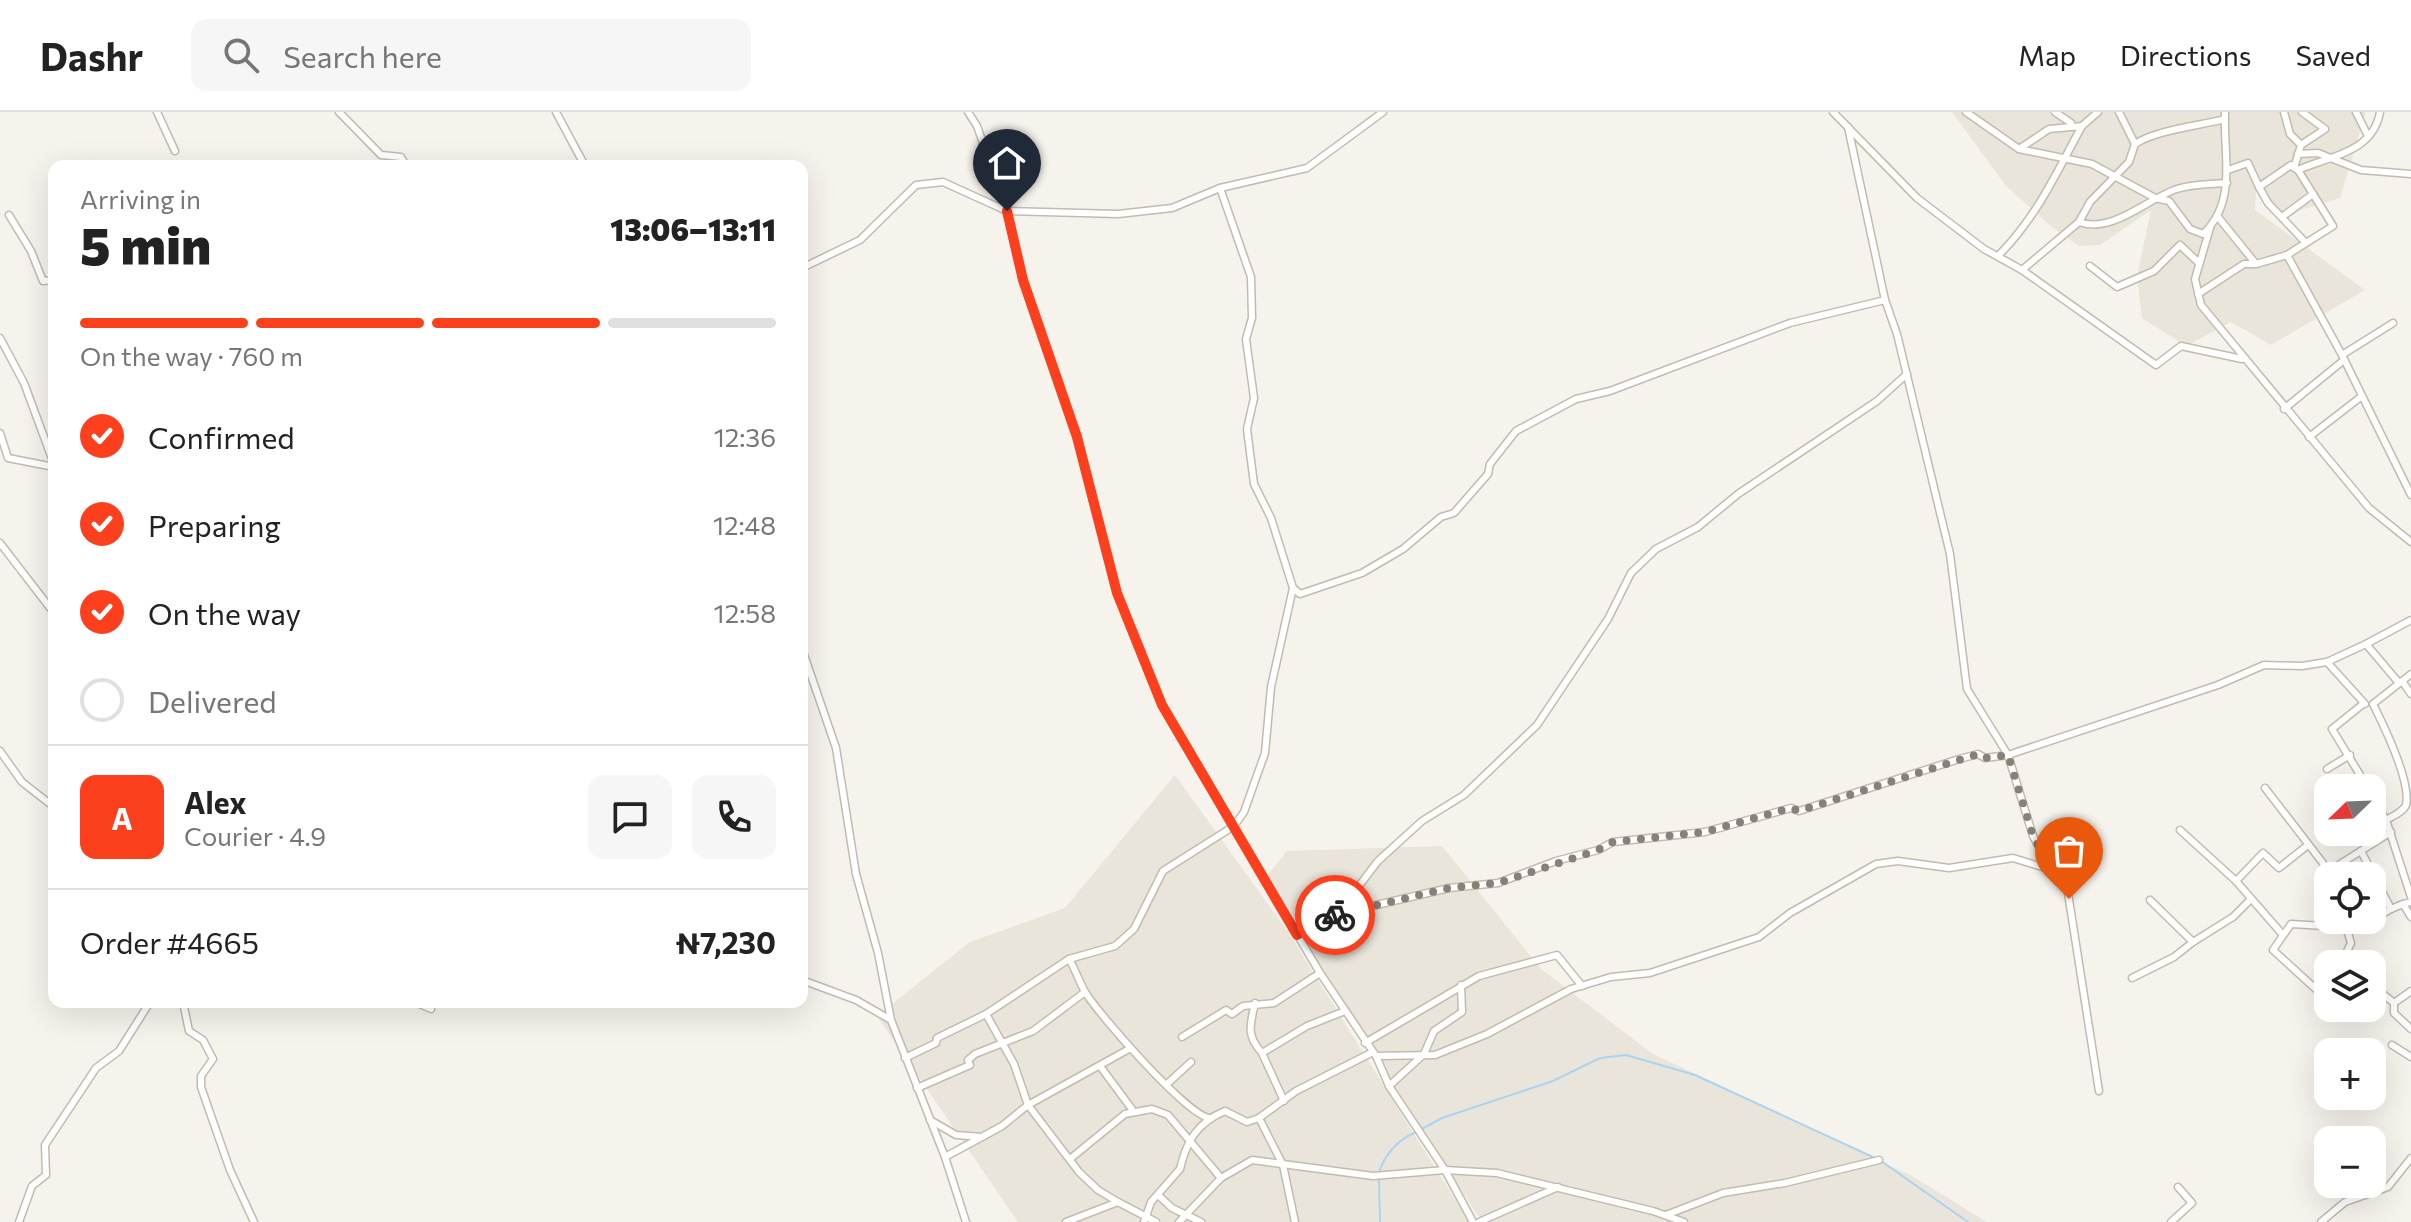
<!DOCTYPE html>
<meta charset="utf-8">
<style>
:root{--surface:#fff;--page:#f6f6f6;--text:#222;--muted:#767676;--line:#e0e0e0;--accent:#fc3f1d}
body{margin:0;font-family:Commissioner,sans-serif;background:var(--page);color:var(--text);height:100vh;display:flex;flex-direction:column;font-size:30px;white-space:nowrap}
*{box-sizing:border-box;margin:0}
p{font-size:26px;color:var(--muted)}
.icon{flex:none;width:44px;height:44px;fill:none;stroke:currentColor;stroke-width:2;stroke-linecap:round;stroke-linejoin:round}
.map{position:relative;flex:1;overflow:hidden}
.side{position:absolute;left:48px;top:48px;width:760px;height:848px;display:flex;flex-direction:column;background:var(--surface);border-radius:16px;box-shadow:0 8px 32px #0002}
.side>*{flex:none}
.needle{width:52px;rotate:247deg}
.buttons{position:absolute;left:2314px;top:662px;display:grid;gap:16px}
.buttons a{display:grid;place-items:center;width:72px;height:72px;border-radius:16px;background:var(--surface);box-shadow:0 8px 32px #0002;font-size:40px}
.pin{position:absolute;display:grid;place-items:center;width:68px;height:68px;color:#fff;margin:-82px -34px;border-radius:50% 50% 50% 0;rotate:-45deg;box-shadow:0 0 8px #0007}
.pin .icon{rotate:45deg}
.courier{position:absolute;display:grid;place-items:center;width:80px;height:80px;margin:-40px;border:6px solid #fc3f1d;border-radius:50%;background:#fff;color:#222;box-shadow:0 2px 10px #0007}
.summary em{font-style:normal;font-weight:800}
.summary div{display:flex;flex-direction:column-reverse}
.summary{display:flex;align-items:center;justify-content:space-between;height:136px;padding:0 32px}
h1{font-size:52px;font-weight:800;line-height:60px}
.bar{display:grid;grid-template-columns:repeat(4,1fr);gap:12px 8px;align-content:center;height:96px;padding:0 32px}
.bar i{height:10px;border-radius:6px;background:var(--line)}
.bar .selected{background:var(--accent)}
.bar p{grid-column:span 4}
.line{display:flex;align-items:center;gap:20px;padding:0 32px;border-top:2px solid var(--line)}
.line div{flex:1}
.round{display:grid;place-items:center;flex:none;width:84px;height:84px;border-radius:16px;background:var(--page)}
ol{padding:0 32px;list-style:none}
li{display:flex;align-items:center;gap:24px;height:88px}
li p{margin-inline-start:auto}
li .icon{padding:8px;border-radius:50%;background:var(--accent);color:#fff;stroke-width:4}
li:last-child{color:var(--muted)}
li i{width:44px;height:44px;border:4px solid var(--line);border-radius:50%}
header{display:flex;align-items:center;gap:48px;box-sizing:border-box;height:112px;padding:0 40px;background:var(--surface);border-bottom:2px solid var(--line)}
header strong{font-size:38px}
nav{display:flex;gap:44px;margin-inline-start:auto;font-size:28px}
.search{width:560px;height:72px;background:var(--page);display:flex;align-items:center;gap:20px;box-sizing:border-box;padding:0 28px;border-radius:16px;color:var(--muted);font-size:30px}
.map>svg:first-child{display:block}
</style>
<header>
<strong>Dashr</strong>
<div class="search"><svg class="icon" aria-label="search" viewBox="0 0 24 24"><circle cx="10" cy="10" r="6"/><path d="M15 15l6 6"/></svg>Search here</div>
<nav><a>Map</a><a>Directions</a><a>Saved</a></nav>
</header>
<div class="map">
<svg width="2411" height="1110" viewBox="0 0 2411 1110">
<rect width="100%" height="100%" fill="#f6f3ec"/>
<g fill="#eae5da">
<path d="M1952,0H2366L2340,86L2284,103L2256,77L2255,98L2365,178L2271,233L2231,210L2186,234L2142,206L2137,164L2151,98L2100,133L2079,134L2053,116L2006,74Z"/>
<path d="M1175,663L1288,820L1469,1110H1018L877,904L970,830L1065,796Z"/>
<path d="M1442,734L1541,857L1653,942L1912,1064L1987,1110H1482L1261,771L1287,739Z"/>
</g>
<g fill="none" stroke-linecap="round" stroke-linejoin="round">
<g stroke="#a9d4f2" stroke-width="2">
<path d="M1422,1017L1442,1006L1553,969L1600,946L1626,943L1695,963L1875,1046"/>
<path d="M1881,1049L1968,1110"/>
<path d="M1379,1061C1384,1043 1399,1026 1417,1020"/>
<path d="M1379,1067L1380,1110"/>
</g>
<g stroke="#c2bbae" stroke-width="9">
<g id="street">
<path d="M157,0L175,39"/>
<path d="M339,0L381,43L401,45L406,54"/>
<path d="M556,0L585,54"/>
<path d="M968,0L977,14L1007,99L1023,168L1077,325L1117,481L1162,593L1320,861L1376,944L1389,974L1445,1058L1473,1110"/>
<path d="M1833,0L1917,86L1984,137L2022,158L2156,253L2181,234L2242,247"/>
<path d="M1966,0L2019,37L2092,52L2155,86L2169,89L2190,117L2203,122C2238,89 2223,42 2225,0"/>
<path d="M2055,0L2071,11"/>
<path d="M2119,0L2135,32"/>
<path d="M2284,0L2290,22L2301,33"/>
<path d="M2356,0L2368,24"/>
<path d="M1848,15L1885,188L1897,222L1950,442L1967,577L2008,643L2033,724L2052,758"/>
<path d="M2019,37L2049,17L2082,14L2098,0"/>
<path d="M2298,42L2318,41L2361,58L2411,62"/>
<path d="M2294,56L2301,33L2325,17L2302,0"/>
<path d="M2298,58C2329,44 2373,41 2380,0"/>
<path d="M2259,75L2268,91L2305,130"/>
<path d="M9,103L31,139L43,169L54,168"/>
<path d="M2218,105L2256,152L2287,143L2333,114L2298,58L2291,53L2259,75L2248,51L2228,58"/>
<path d="M2282,105L2313,82"/>
<path d="M2079,110C2113,122 2148,86 2177,77C2192,72 2212,72 2227,71"/>
<path d="M2210,116L2195,167L2201,193L2369,396L2411,430"/>
<path d="M1999,143C2038,103 2055,63 2082,14"/>
<path d="M2287,143L2342,243L2411,383"/>
<path d="M2090,154L2117,175L2154,159L2180,133L2199,151"/>
<path d="M802,156L860,128L916,73L943,70L1007,99L1118,102L1172,96L1220,76L1307,56L1383,0"/>
<path d="M2022,158L2079,110L2090,90L2129,50L2135,32C2156,18 2198,14 2225,7"/>
<path d="M2198,182L2244,152H2256"/>
<path d="M0,226L24,271L54,352"/>
<path d="M2342,243L2393,211"/>
<path d="M2284,297L2344,248"/>
<path d="M0,321L8,346L54,355"/>
<path d="M2309,325L2362,284"/>
<path d="M0,431L54,501"/>
<path d="M1293,476L1300,482L1362,461L1403,437L1441,405L1454,401L1488,362L1490,352L1516,319L1576,287L1610,279L1790,211L1885,188"/>
<path d="M802,537L836,636L856,762L878,841L891,908L945,1045L966,1110"/>
<path d="M2327,550L2365,592"/>
<path d="M2411,562L2373,592C2384,614 2411,670 2406,693C2403,700 2393,704 2386,708L2411,785"/>
<path d="M2402,569L2411,582"/>
<path d="M2399,571L2366,532L2411,508"/>
<path d="M2363,592L2332,617L2368,676"/>
<path d="M0,639L22,670L54,695"/>
<path d="M2327,657L2350,643"/>
<path d="M2265,676L2329,759L2391,720"/>
<path d="M2372,684L2386,708"/>
<path d="M2180,718L2236,769"/>
<path d="M2361,739L2391,797L2403,792"/>
<path d="M2150,788L2193,830L2233,805L2251,787"/>
<path d="M2411,790L2403,792L2411,805"/>
<path d="M1321,806L1449,776L1498,771L1556,749L1598,738L1613,730L1705,720L1791,696L1799,699L1959,647L1978,642L1985,646L2008,643L2218,573L2264,553L2302,554L2327,550L2366,532"/>
<path d="M2372,808L2391,797"/>
<path d="M1297,823L1349,787L1378,749L1422,709L1464,683L1537,613L1608,507L1631,461L1656,437L1698,415L1738,382L1877,289L1907,262"/>
<path d="M2283,823L2236,769L2263,741L2279,756L2308,733"/>
<path d="M1069,847C1075,857 1079,869 1085,880C1100,904 1186,1002 1209,1006"/>
<path d="M2341,852L2351,831L2344,808"/>
<path d="M2132,866L2174,845L2193,830"/>
<path d="M802,868L856,888L891,908"/>
<path d="M2328,868L2319,880L2273,838L2291,812L2357,816L2371,808"/>
<path d="M2372,873L2394,891L2411,879"/>
<path d="M183,890L189,919L203,928L213,947L201,964V975L230,1058L254,1110"/>
<path d="M415,890L431,897"/>
<path d="M1255,891C1250,914 1246,923 1262,941L1307,914L1345,899"/>
<path d="M2394,891V901L2411,917"/>
<path d="M986,902L1014,952L1028,993L1079,1060L1098,1078L1118,1090"/>
<path d="M1182,925L1226,898L1232,902L1243,894L1274,891L1320,861"/>
<path d="M1365,931L1479,864L1557,843L1582,874"/>
<path d="M2392,933L2411,945"/>
<path d="M1262,941L1284,989"/>
<path d="M1376,944L1435,943L1487,922L1571,877L1611,865L1650,861L1759,825L1790,801L1876,752L1898,749L1949,756L2013,746L2065,762L2099,979"/>
<path d="M905,946L936,931L937,926L986,902L1069,847L1115,834L1134,817L1163,759L1234,714L1244,700L1265,641L1271,575L1293,476L1271,406L1254,372L1247,317L1254,286L1246,227L1252,206L1251,165L1220,76"/>
<path d="M1100,954L1134,1000"/>
<path d="M1167,972L1191,950"/>
<path d="M1389,974L1424,942L1434,919L1462,900L1461,873"/>
<path d="M917,976L970,953L968,948L975,942L1033,919L1085,880"/>
<path d="M1259,1006L1296,979L1371,941"/>
<path d="M930,1008L956,1023L982,1025"/>
<path d="M945,1045L1002,1014L1028,993L1129,937"/>
<path d="M1070,1047L1125,1002L1152,997L1168,1003L1221,1066"/>
<path d="M1158,1083L1172,1096L1201,1110"/>
<path d="M1666,1103L1723,1081L1785,1071L1879,1048"/>
<path d="M19,1110L32,1074L46,1063L45,1033L96,956L119,939L150,890"/>
<path d="M1066,1110L1118,1090L1156,1110"/>
<path d="M1144,1110L1151,1090L1180,1057C1186,1031 1196,1011 1225,999L1247,1010L1259,1006L1283,1053L1295,1110"/>
<path d="M1179,1110L1221,1066L1252,1048L1373,1064L1445,1058L1497,1061L1653,1099L1684,1110"/>
<path d="M1479,1110L1558,1075"/>
<path d="M2171,1110L2192,1091L2178,1075"/>
<path d="M2321,1110L2345,1090L2388,1075L2411,1046"/>
</g>
</g>
<use href="#street" stroke="#fff" stroke-width="6"/>
</g>
<g fill="none" stroke-linecap="round" stroke-linejoin="round">
<path stroke="#878178" stroke-width="8" stroke-dasharray="0 14.4" d="M1335,803L1449,776L1498,771L1598,738L1613,730L1705,720L1791,696L1799,699L1978,642L1985,646L2008,643L2033,724L2052,758L2065,762L2069,787"/>
<path stroke="#fc3f1d" stroke-width="10" d="M1007,99L1023,168L1077,325L1117,481L1162,593L1297,823L1321,806L1335,803"/>
</g>
</svg>
<div class="buttons">
<a><svg class="needle" viewBox="-14 -14 28 28"><path d="M0-13l5 13h-10z" fill="#e53935"/><path d="M0 13l5-13h-10z" fill="#767676"/></svg></a>
<a><svg class="icon" aria-label="locate" viewBox="0 0 24 24"><circle cx="12" cy="12" r="6"/><path d="M12 2v4M12 18v4M2 12h4M18 12h4"/></svg></a>
<a><svg class="icon" aria-label="layers" viewBox="0 0 24 24"><path d="M12 4l9 5-9 5-9-5zM3 14l9 5 9-5"/></svg></a>
<a>+</a>
<a>−</a>
</div>
<div class="pin" style="left:2069px;top:787px;background:#ea580c"><svg class="icon" aria-label="bag" viewBox="0 0 24 24"><path d="M5 8h14l-1 12H6zM9 8a3 3 0 0 1 6 0"/></svg></div>
<div class="pin" style="left:1007px;top:99px;background:#1f2937"><svg class="icon" aria-label="home" viewBox="0 0 24 24"><path d="M3 11l9-7 9 7M6 9v11h12V9"/></svg></div>
<div class="courier" style="left:1335px;top:803px"><svg class="icon" aria-label="bike" viewBox="0 0 24 24"><circle cx="6" cy="16" r="4"/><circle cx="18" cy="16" r="4"/><path d="M6 16l4-8h5l3 8M10 8l3 8H6M13 5h3"/></svg></div>
<section class="side">
<div class="summary"><div><h1>5 min</h1><p>Arriving in</p></div><em>13:06–13:11</em></div>
<div class="bar"><i class="selected"></i><i class="selected"></i><i class="selected"></i><i></i><p>On the way · 760 m</p></div>
<ol>
<li><svg class="icon" aria-label="check" viewBox="0 0 24 24"><path d="M5 12l5 5 9-10"/></svg>Confirmed<p>12:36</p></li>
<li><svg class="icon" aria-label="check" viewBox="0 0 24 24"><path d="M5 12l5 5 9-10"/></svg>Preparing<p>12:48</p></li>
<li><svg class="icon" aria-label="check" viewBox="0 0 24 24"><path d="M5 12l5 5 9-10"/></svg>On the way<p>12:58</p></li>
<li><i></i>Delivered</li>
</ol>
<div class="line" style="height:144px"><b class="round" style="background:var(--accent);color:#fff">A</b><div><b>Alex</b><p>Courier · 4.9</p></div><a class="round"><svg class="icon" aria-label="chat" viewBox="0 0 24 24"><path d="M4 5h16v11H9l-5 4z"/></svg></a><a class="round"><svg class="icon" aria-label="phone" viewBox="0 0 24 24"><path d="M5 4h4l2 5-3 2q2 4 5 5l2-3 5 2v4C11 20 4 13 5 4z"/></svg></a></div>
<div class="line" style="height:104px"><div>Order #4665</div><b>₦7,230</b></div>
</section>
</div>
